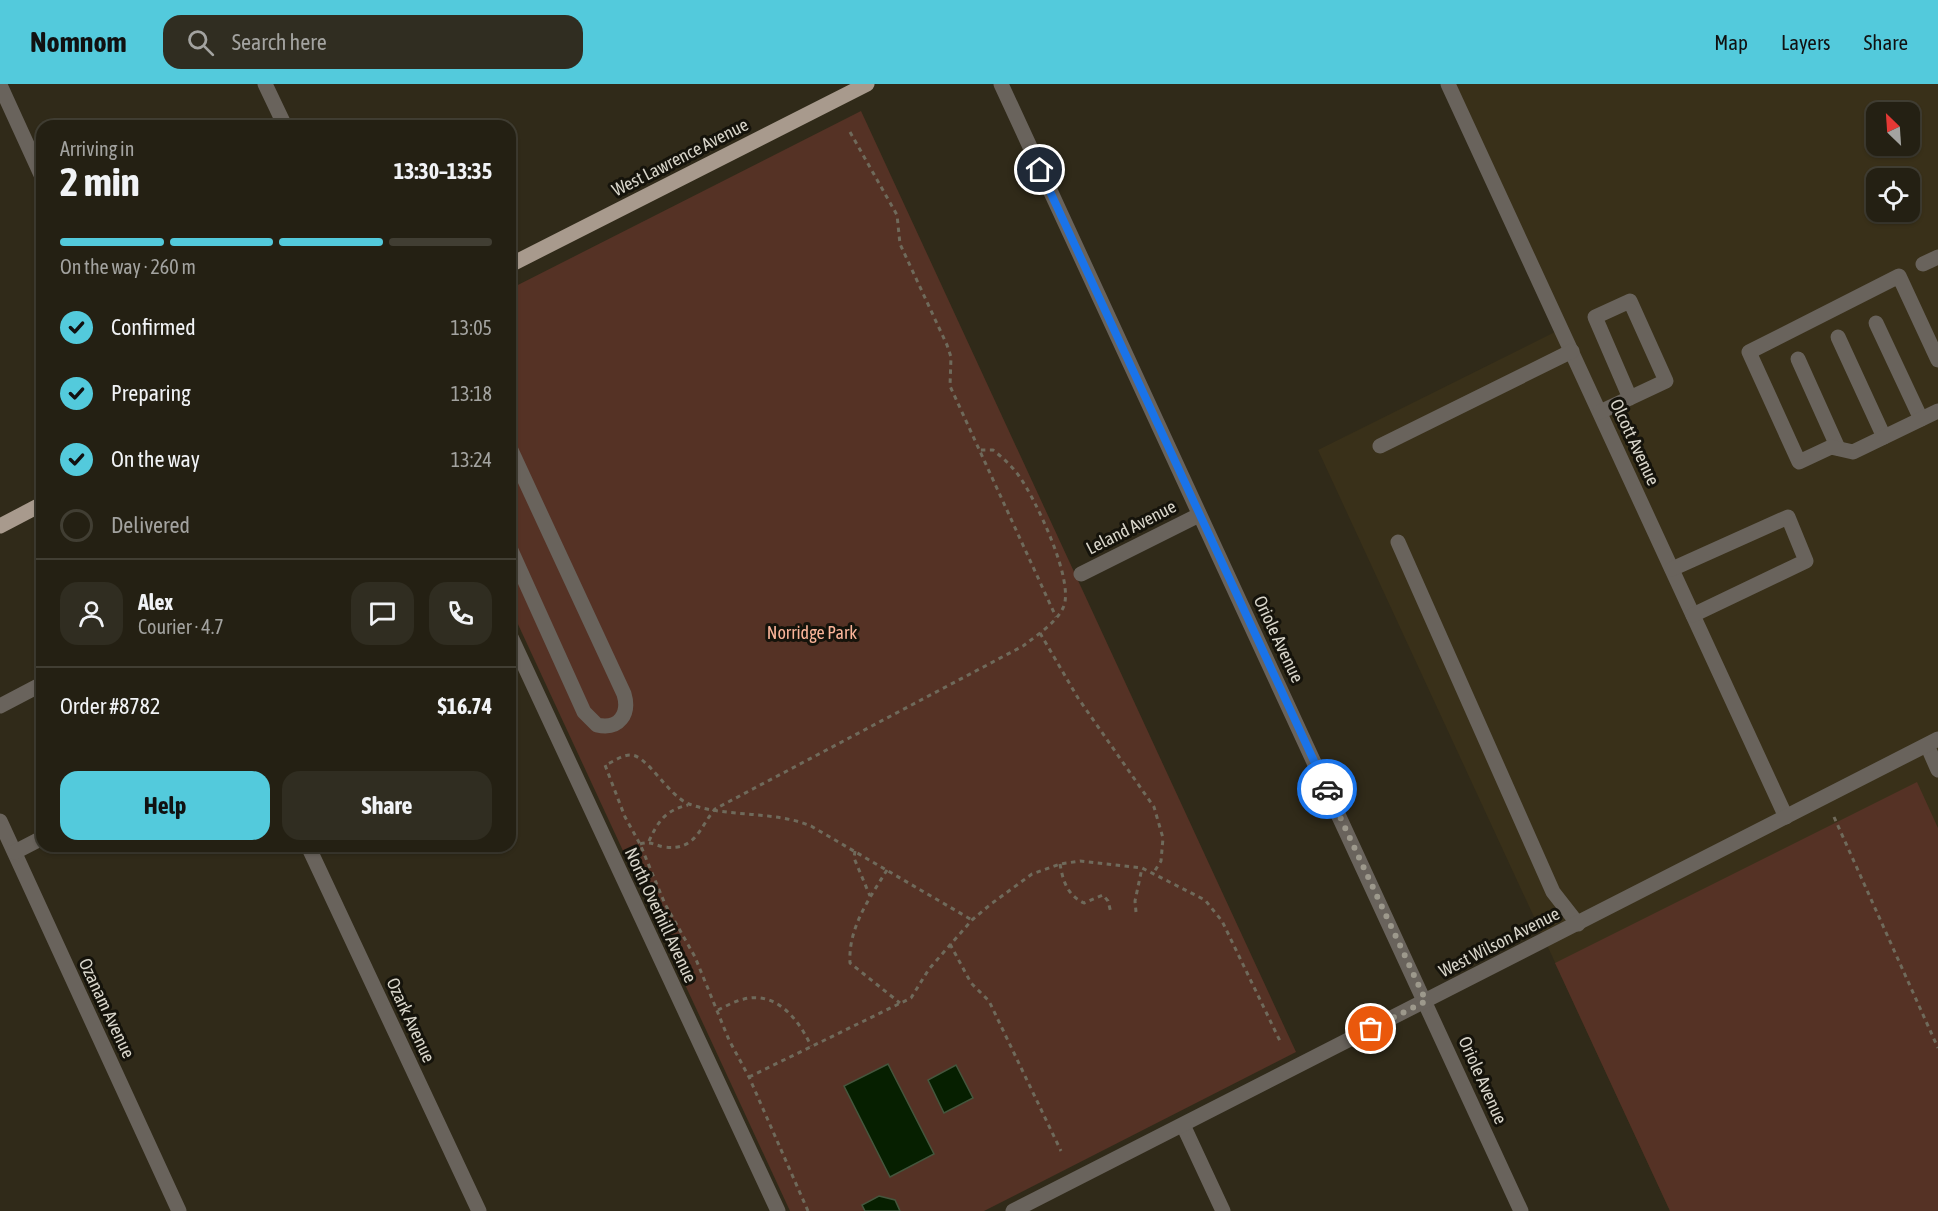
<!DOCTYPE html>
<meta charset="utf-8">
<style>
:root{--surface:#242013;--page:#302d21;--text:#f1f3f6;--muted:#a3a3a0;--line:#413e33;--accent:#53cadc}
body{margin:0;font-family:"Asap Condensed",sans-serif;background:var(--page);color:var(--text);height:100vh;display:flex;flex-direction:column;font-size:22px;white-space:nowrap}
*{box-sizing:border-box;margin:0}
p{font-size:20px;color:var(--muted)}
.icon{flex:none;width:33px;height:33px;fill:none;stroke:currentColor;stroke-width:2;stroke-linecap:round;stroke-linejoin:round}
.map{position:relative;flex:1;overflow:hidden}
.panel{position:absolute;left:36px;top:36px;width:480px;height:732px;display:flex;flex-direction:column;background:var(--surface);border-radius:18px;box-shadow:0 2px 4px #0004,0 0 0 2px var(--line)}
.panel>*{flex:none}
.needle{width:39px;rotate:335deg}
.buttons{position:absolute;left:1866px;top:18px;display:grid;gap:12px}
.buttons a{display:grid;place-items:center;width:54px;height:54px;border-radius:12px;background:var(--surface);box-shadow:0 2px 4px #0004,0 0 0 2px var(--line);font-size:30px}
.pin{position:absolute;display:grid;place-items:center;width:51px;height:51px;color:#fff;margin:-26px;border:3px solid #fff;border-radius:50%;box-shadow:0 2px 6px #0007}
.courier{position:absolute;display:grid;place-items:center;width:60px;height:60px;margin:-30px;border:4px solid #1a73e8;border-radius:50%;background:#fff;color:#222;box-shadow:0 2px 8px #0007}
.head em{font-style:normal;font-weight:700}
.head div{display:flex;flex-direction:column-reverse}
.head{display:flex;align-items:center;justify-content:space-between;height:102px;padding:0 24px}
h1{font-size:39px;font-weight:700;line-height:45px}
.bar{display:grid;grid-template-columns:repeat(4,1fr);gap:9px 6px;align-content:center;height:72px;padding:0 24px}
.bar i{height:8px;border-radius:4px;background:var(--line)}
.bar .selected{background:var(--accent)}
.bar p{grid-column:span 4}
.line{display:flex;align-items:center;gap:15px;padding:0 24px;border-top:2px solid var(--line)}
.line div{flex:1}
.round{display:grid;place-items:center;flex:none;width:63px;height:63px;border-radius:18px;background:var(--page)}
ol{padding:0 24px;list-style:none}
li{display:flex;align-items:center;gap:18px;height:66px}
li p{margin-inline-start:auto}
li .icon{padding:6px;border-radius:50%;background:var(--accent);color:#111;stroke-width:4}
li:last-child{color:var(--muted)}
li i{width:33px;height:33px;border:3px solid var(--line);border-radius:50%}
.button{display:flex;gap:12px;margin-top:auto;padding:12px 24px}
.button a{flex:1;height:69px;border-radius:18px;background:var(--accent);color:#111;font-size:24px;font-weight:700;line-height:69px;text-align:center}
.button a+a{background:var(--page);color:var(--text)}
header{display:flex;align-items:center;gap:36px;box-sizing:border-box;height:84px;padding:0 30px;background:var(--accent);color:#111}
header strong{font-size:28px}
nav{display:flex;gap:33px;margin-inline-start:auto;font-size:21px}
.search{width:420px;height:54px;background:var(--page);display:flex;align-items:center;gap:15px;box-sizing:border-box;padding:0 21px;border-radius:18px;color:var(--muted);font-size:22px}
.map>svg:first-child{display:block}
</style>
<header>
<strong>Nomnom</strong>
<div class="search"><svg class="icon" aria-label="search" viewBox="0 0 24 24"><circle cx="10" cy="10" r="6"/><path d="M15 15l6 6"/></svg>Search here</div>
<nav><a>Map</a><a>Layers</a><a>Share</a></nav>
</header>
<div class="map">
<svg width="1938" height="1127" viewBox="0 0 1938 1127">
<rect width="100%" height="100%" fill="#302a19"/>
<path fill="#393019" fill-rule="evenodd" d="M1453,0H1938V1127H1670L1318,366L1563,244ZM1876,28H1910V62H1876ZM1876,94H1910V128H1876Z"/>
<g fill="#553225">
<path d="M861,27L1296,968L984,1127H790L510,523V205Z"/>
<path d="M1917,698L1938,744V1127H1670L1555,879Z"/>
</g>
<g fill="#061f00" stroke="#45563d" stroke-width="1.5">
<path d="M888,980L934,1070L890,1093L844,1002Z"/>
<path d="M956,981L973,1014L944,1029L928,996Z"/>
<path d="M879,1112L895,1116L900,1127H865L862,1121Z"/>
</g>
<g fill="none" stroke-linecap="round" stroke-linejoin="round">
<g stroke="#6f6a5b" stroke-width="3" stroke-dasharray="4.5 4.5" stroke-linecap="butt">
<path d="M850,48L897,131L900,160L947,261L951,273L950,302L1056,533"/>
<path d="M1040,549L1078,614L1154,723L1163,754L1161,777L1154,788"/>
<path d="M1834,733L1938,964"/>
<path d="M649,757C658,737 666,726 688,721"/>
<path d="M640,760C651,757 654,761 664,763C696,767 699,744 715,725L1023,562C1037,551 1055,540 1063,524C1076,499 1035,414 1019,392C1012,382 1003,374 993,366H980"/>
<path d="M855,767L854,774L870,812"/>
<path d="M1060,780C1063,797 1067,811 1084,819L1103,811L1108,817L1111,829"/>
<path d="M887,786C869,815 848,844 850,879L900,919"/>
<path d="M1136,828L1135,817L1142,784"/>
<path d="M950,860L971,899L989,917L1061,1067"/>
<path d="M718,926C726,922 735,917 744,915C777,907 799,936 811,962"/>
<path d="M749,993L911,914L929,885L972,836L991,820L1032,790L1060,780L1080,777L1142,784L1205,816L1222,837L1280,957"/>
<path d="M808,1127L749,993L729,956L695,873L665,820L640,760L625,733L605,681C613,678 622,671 630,671C647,670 668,712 689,720C728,734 772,726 811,742L972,836"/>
</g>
<g stroke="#69635c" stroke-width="15">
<path d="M265,0L285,42"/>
<path d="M1001,0L1521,1127"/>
<path d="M1448,0L1786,733"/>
<path d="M0,1L42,93"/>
<path d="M1923,180L1938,173"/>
<path d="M1876,239L1921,335"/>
<path d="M1838,253L1884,353"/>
<path d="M1798,275L1838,364"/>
<path d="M1938,276L1899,192L1749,268L1799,378L1831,363L1853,368L1938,327"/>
<path d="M1600,328L1666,297L1630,217L1595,233L1630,314"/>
<path d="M1380,362L1572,267"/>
<path d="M510,364L624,610C630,630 619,646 597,641L584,628L510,464"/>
<path d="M1398,458L1553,808L1578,840"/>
<path d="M1672,485L1788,433L1806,477L1693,531"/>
<path d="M1081,490L1199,431"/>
<path d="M510,551L778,1127"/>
<path d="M0,622L42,600"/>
<path d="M1927,661L1938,686"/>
<path d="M0,737L179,1127"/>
<path d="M308,762L479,1127"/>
<path d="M15,768L42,754"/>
<path d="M1183,1041L1223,1127"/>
<path d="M1013,1127L1938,655"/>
</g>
<g stroke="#a89a8d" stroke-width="15">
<path d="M510,181L867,0"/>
<path d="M0,442L42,420"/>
</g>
</g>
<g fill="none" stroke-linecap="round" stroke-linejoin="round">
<path stroke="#9d998c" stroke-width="6" stroke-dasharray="0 10.8" d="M1327,705L1426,917L1371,945"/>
<path stroke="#1a73e8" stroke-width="8" d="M1040,86L1327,705"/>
</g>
<g text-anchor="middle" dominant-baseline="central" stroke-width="6" stroke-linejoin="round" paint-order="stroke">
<g font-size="18" fill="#d8d5ca" stroke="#15130b">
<text transform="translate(680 73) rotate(-27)">West Lawrence Avenue</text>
<text transform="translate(1635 358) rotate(65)">Olcott Avenue</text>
<text transform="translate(1131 443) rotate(-27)">Leland Avenue</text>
<text transform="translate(1279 555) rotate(65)">Oriole Avenue</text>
<text transform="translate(661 831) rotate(65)">North Overhill Avenue</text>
<text transform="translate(1499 858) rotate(-27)">West Wilson Avenue</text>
<text transform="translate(107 924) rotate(65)">Ozanam Avenue</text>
<text transform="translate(411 936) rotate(65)">Ozark Avenue</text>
<text transform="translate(1483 996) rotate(66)">Oriole Avenue</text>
</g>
<g font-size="18" fill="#fab499" stroke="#15130b">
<text x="812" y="548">Norridge Park</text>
</g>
</g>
</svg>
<div class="buttons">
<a><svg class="needle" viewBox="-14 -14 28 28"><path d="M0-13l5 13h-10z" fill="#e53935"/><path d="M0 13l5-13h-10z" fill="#a3a3a0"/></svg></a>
<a><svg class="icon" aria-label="locate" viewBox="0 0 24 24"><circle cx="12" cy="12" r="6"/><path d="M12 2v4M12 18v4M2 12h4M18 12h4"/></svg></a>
</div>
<div class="pin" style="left:1371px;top:945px;background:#ea580c"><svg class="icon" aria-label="bag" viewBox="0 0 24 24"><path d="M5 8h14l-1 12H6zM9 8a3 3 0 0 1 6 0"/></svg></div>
<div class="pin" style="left:1040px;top:86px;background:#1f2937"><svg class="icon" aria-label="home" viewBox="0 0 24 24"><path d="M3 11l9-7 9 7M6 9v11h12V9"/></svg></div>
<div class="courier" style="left:1327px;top:705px"><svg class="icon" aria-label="car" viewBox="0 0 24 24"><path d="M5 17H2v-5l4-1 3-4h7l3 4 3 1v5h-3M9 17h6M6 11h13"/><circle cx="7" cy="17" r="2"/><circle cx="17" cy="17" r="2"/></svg></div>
<section class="panel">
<div class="head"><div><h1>2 min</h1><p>Arriving in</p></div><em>13:30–13:35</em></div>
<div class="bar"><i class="selected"></i><i class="selected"></i><i class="selected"></i><i></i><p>On the way · 260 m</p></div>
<ol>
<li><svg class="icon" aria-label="check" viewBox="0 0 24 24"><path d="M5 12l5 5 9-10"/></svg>Confirmed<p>13:05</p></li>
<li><svg class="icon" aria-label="check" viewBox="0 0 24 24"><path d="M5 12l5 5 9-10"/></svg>Preparing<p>13:18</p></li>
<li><svg class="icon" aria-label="check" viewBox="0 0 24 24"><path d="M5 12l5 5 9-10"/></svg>On the way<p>13:24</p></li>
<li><i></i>Delivered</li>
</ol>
<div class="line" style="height:108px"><a class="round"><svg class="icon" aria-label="person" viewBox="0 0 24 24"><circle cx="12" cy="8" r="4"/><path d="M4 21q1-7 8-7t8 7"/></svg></a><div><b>Alex</b><p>Courier · 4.7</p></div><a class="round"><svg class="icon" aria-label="chat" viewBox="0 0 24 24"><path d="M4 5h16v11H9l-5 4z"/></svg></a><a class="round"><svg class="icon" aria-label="phone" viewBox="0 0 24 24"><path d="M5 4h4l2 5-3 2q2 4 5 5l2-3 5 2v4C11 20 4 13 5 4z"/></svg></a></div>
<div class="line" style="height:78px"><div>Order #8782</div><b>$16.74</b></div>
<div class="button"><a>Help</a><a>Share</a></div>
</section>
</div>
